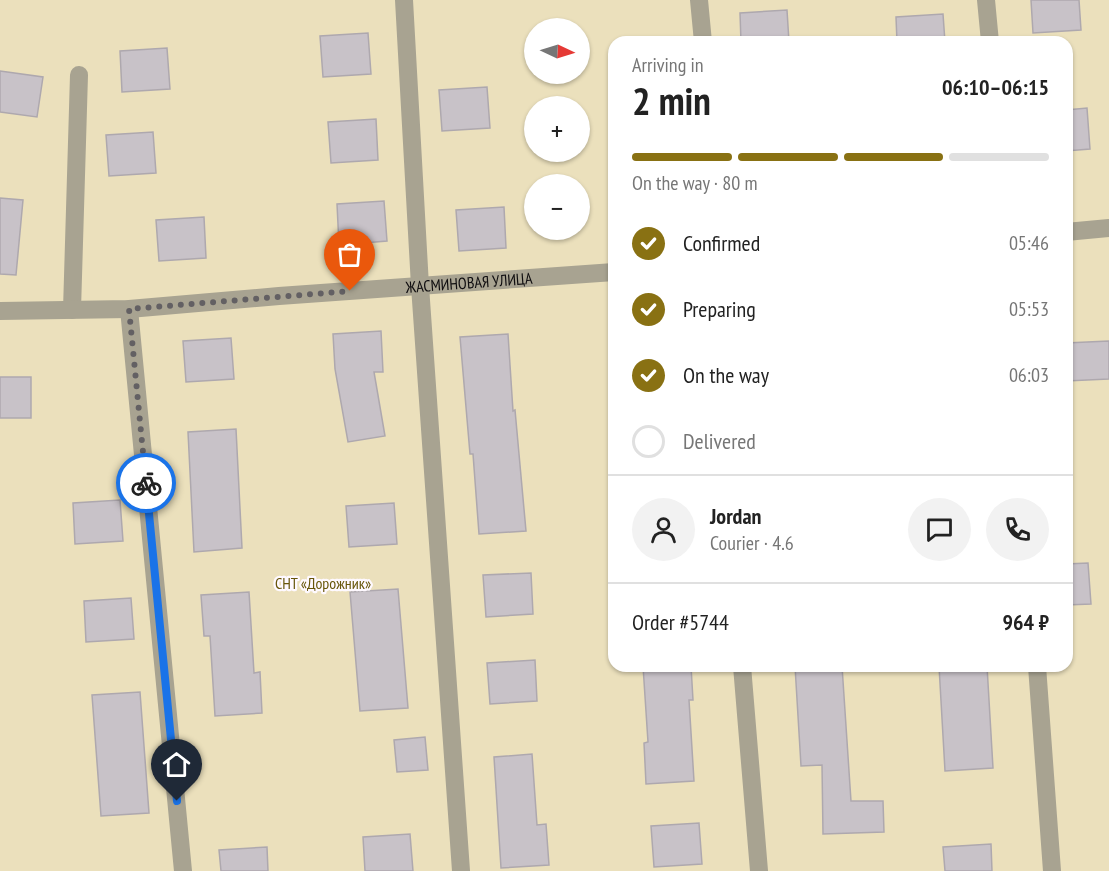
<!DOCTYPE html>
<meta charset="utf-8">
<style>
:root{--surface:#fff;--page:#f2f2f2;--text:#222;--muted:#767676;--line:#e0e0e0;--accent:#897113}
body{margin:0;font-family:"PT Sans Narrow",sans-serif;background:var(--page);color:var(--text);height:100vh;display:flex;flex-direction:column;font-size:22px;white-space:nowrap}
*{box-sizing:border-box;margin:0}
p{font-size:20px;color:var(--muted)}
.icon{flex:none;width:33px;height:33px;fill:none;stroke:currentColor;stroke-width:2;stroke-linecap:round;stroke-linejoin:round}
.map{position:relative;flex:1;overflow:hidden}
.drawer{position:absolute;left:608px;top:36px;width:465px;height:636px;display:flex;flex-direction:column;background:var(--surface);border-radius:18px;box-shadow:0 2px 4px #0004}
.drawer>*{flex:none}
.needle{width:39px;rotate:94deg}
.buttons{position:absolute;left:524px;top:18px;display:grid;gap:12px}
.buttons a{display:grid;place-items:center;width:66px;height:66px;border-radius:50%;background:var(--surface);box-shadow:0 2px 4px #0004;font-size:30px}
.pin{position:absolute;display:grid;place-items:center;width:51px;height:51px;color:#fff;margin:-62px -26px;border-radius:50% 50% 50% 0;rotate:-45deg;box-shadow:0 0 6px #0007}
.pin .icon{rotate:45deg}
.courier{position:absolute;display:grid;place-items:center;width:60px;height:60px;margin:-30px;border:4px solid #1a73e8;border-radius:50%;background:#fff;color:#222;box-shadow:0 2px 8px #0007}
.overview em{font-style:normal;font-weight:600}
.overview div{display:flex;flex-direction:column-reverse}
.overview{display:flex;align-items:center;justify-content:space-between;height:102px;padding:0 24px}
h1{font-size:39px;font-weight:600;line-height:45px}
.bar{display:grid;grid-template-columns:repeat(4,1fr);gap:9px 6px;align-content:center;height:72px;padding:0 24px}
.bar i{height:8px;border-radius:4px;background:var(--line)}
.bar .on{background:var(--accent)}
.bar p{grid-column:span 4}
.line{display:flex;align-items:center;gap:15px;padding:0 24px;border-top:2px solid var(--line)}
.line div{flex:1}
.round{display:grid;place-items:center;flex:none;width:63px;height:63px;border-radius:32px;background:var(--page)}
ol{padding:0 24px;list-style:none}
li{display:flex;align-items:center;gap:18px;height:66px}
li p{margin-inline-start:auto}
li .icon{padding:6px;border-radius:50%;background:var(--accent);color:#fff;stroke-width:4}
li:last-child{color:var(--muted)}
li i{width:33px;height:33px;border:3px solid var(--line);border-radius:50%}
.map>svg:first-child{display:block}
</style>
<div class="map">
<svg width="1109" height="871" viewBox="0 0 1109 871">
<rect width="100%" height="100%" fill="#fef9ff"/>
<path fill="#ebe0bc" fill-rule="evenodd" d="M0,0H1109V871H0ZM534,28H579V74H534ZM614,42H1066V666H614ZM534,106H579V152H534ZM534,184H579V230H534Z"/>
<g fill="#c8c2c8" stroke="#aea8ae" stroke-width="1.5">
<path d="M1031,0H1079L1081,30L1033,33Z"/>
<path d="M787,10L789,42H741L740,13Z"/>
<path d="M943,14L945,42H897L896,17Z"/>
<path d="M368,33L371,74L323,77L320,36Z"/>
<path d="M167,48L170,89L122,92L120,51Z"/>
<path d="M0,71L43,77L37,117L0,112Z"/>
<path d="M487,87L490,128L442,131L439,90Z"/>
<path d="M1087,108L1090,149L1066,151V110Z"/>
<path d="M376,119L378,160L331,163L328,122Z"/>
<path d="M153,132L156,173L109,176L106,135Z"/>
<path d="M0,198L23,200L16,275L0,274Z"/>
<path d="M384,201L387,241L339,245L337,204Z"/>
<path d="M504,207L506,248L459,251L456,210Z"/>
<path d="M204,217L206,258L159,261L156,220Z"/>
<path d="M381,331L383,372H374L385,436L348,442L335,369L333,334Z"/>
<path d="M508,334L513,411L515,410L526,531L479,534L473,454H470L460,337Z"/>
<path d="M231,338L234,379L186,382L183,341Z"/>
<path d="M1109,341V379L1066,381V343Z"/>
<rect x="0" y="377" width="31" height="41"/>
<path d="M236,429L242,548L194,552L188,432Z"/>
<path d="M120,500L123,541L75,544L73,503Z"/>
<path d="M394,503L397,544L349,547L346,506Z"/>
<path d="M1088,563L1091,604L1066,605V564Z"/>
<path d="M531,573L533,614L486,617L483,575Z"/>
<path d="M398,589L408,708L360,711L350,592Z"/>
<path d="M249,592L254,673L260,672L262,713L215,716L210,636H204L201,595Z"/>
<path d="M131,598L134,639L86,642L84,601Z"/>
<path d="M535,660L537,701L490,704L487,663Z"/>
<path d="M643,666H691L693,700H689L694,781L646,784L644,743L648,742Z"/>
<path d="M795,666H842L851,801H883L884,832L823,834L822,765L801,766Z"/>
<path d="M939,666H987L993,768L945,771Z"/>
<path d="M140,692L149,813L101,816L92,695Z"/>
<path d="M425,737L428,770L397,772L394,740Z"/>
<path d="M532,754L537,825L546,824L549,865L501,868L494,757Z"/>
<path d="M699,823L702,864L654,867L651,826Z"/>
<path d="M410,834L413,871H365L363,837Z"/>
<path d="M991,844L992,871H945L943,847Z"/>
<path d="M267,847L268,871H221L219,850Z"/>
</g>
<g fill="none" stroke-linecap="round" stroke-linejoin="round">
<g stroke="#a8a391" stroke-width="18">
<path d="M404,0L420,286L461,871"/>
<path d="M699,0L703,42"/>
<path d="M986,0L990,42"/>
<path d="M1066,232L1109,228"/>
<path d="M129,309L183,871"/>
<path d="M72,310L79,75"/>
<path id="s1" d="M0,311L129,309L279,296L614,272"/>
<path d="M742,666L759,871"/>
<path d="M1037,666L1052,871"/>
</g>
</g>
<g fill="none" stroke-linecap="round" stroke-linejoin="round">
<path stroke="#636063" stroke-width="6" stroke-dasharray="0 10.8" d="M146,483L129,309L350,291"/>
<path stroke="#1a73e8" stroke-width="8" d="M146,483L177,801"/>
</g>
<g text-anchor="middle" dominant-baseline="central" stroke-width="4.5" stroke-linejoin="round" paint-order="stroke">
<g font-size="16" fill="#0f0d0f" stroke="#fef9ff">
<text stroke="none"><textPath href="#s1" startOffset="470">ЖАСМИНОВАЯ УЛИЦА</textPath></text>
</g>
<g font-size="16" fill="#675509" stroke="#fef9ff">
<text x="323" y="583">СНТ «Дорожник»</text>
</g>
</g>
</svg>
<div class="buttons">
<a><svg class="needle" viewBox="-14 -14 28 28"><path d="M0-13l5 13h-10z" fill="#e53935"/><path d="M0 13l5-13h-10z" fill="#767676"/></svg></a>
<a>+</a>
<a>−</a>
</div>
<div class="pin" style="left:350px;top:291px;background:#ea580c"><svg class="icon" aria-label="bag" viewBox="0 0 24 24"><path d="M5 8h14l-1 12H6zM9 8a3 3 0 0 1 6 0"/></svg></div>
<div class="pin" style="left:177px;top:801px;background:#1f2937"><svg class="icon" aria-label="home" viewBox="0 0 24 24"><path d="M3 11l9-7 9 7M6 9v11h12V9"/></svg></div>
<div class="courier" style="left:146px;top:483px"><svg class="icon" aria-label="bike" viewBox="0 0 24 24"><circle cx="6" cy="16" r="4"/><circle cx="18" cy="16" r="4"/><path d="M6 16l4-8h5l3 8M10 8l3 8H6M13 5h3"/></svg></div>
<section class="drawer">
<div class="overview"><div><h1>2 min</h1><p>Arriving in</p></div><em>06:10–06:15</em></div>
<div class="bar"><i class="on"></i><i class="on"></i><i class="on"></i><i></i><p>On the way · 80 m</p></div>
<ol>
<li><svg class="icon" aria-label="check" viewBox="0 0 24 24"><path d="M5 12l5 5 9-10"/></svg>Confirmed<p>05:46</p></li>
<li><svg class="icon" aria-label="check" viewBox="0 0 24 24"><path d="M5 12l5 5 9-10"/></svg>Preparing<p>05:53</p></li>
<li><svg class="icon" aria-label="check" viewBox="0 0 24 24"><path d="M5 12l5 5 9-10"/></svg>On the way<p>06:03</p></li>
<li><i></i>Delivered</li>
</ol>
<div class="line" style="height:108px"><a class="round"><svg class="icon" aria-label="person" viewBox="0 0 24 24"><circle cx="12" cy="8" r="4"/><path d="M4 21q1-7 8-7t8 7"/></svg></a><div><b>Jordan</b><p>Courier · 4.6</p></div><a class="round"><svg class="icon" aria-label="chat" viewBox="0 0 24 24"><path d="M4 5h16v11H9l-5 4z"/></svg></a><a class="round"><svg class="icon" aria-label="phone" viewBox="0 0 24 24"><path d="M5 4h4l2 5-3 2q2 4 5 5l2-3 5 2v4C11 20 4 13 5 4z"/></svg></a></div>
<div class="line" style="height:78px"><div>Order #5744</div><b>964 ₽</b></div>
</section>
</div>
